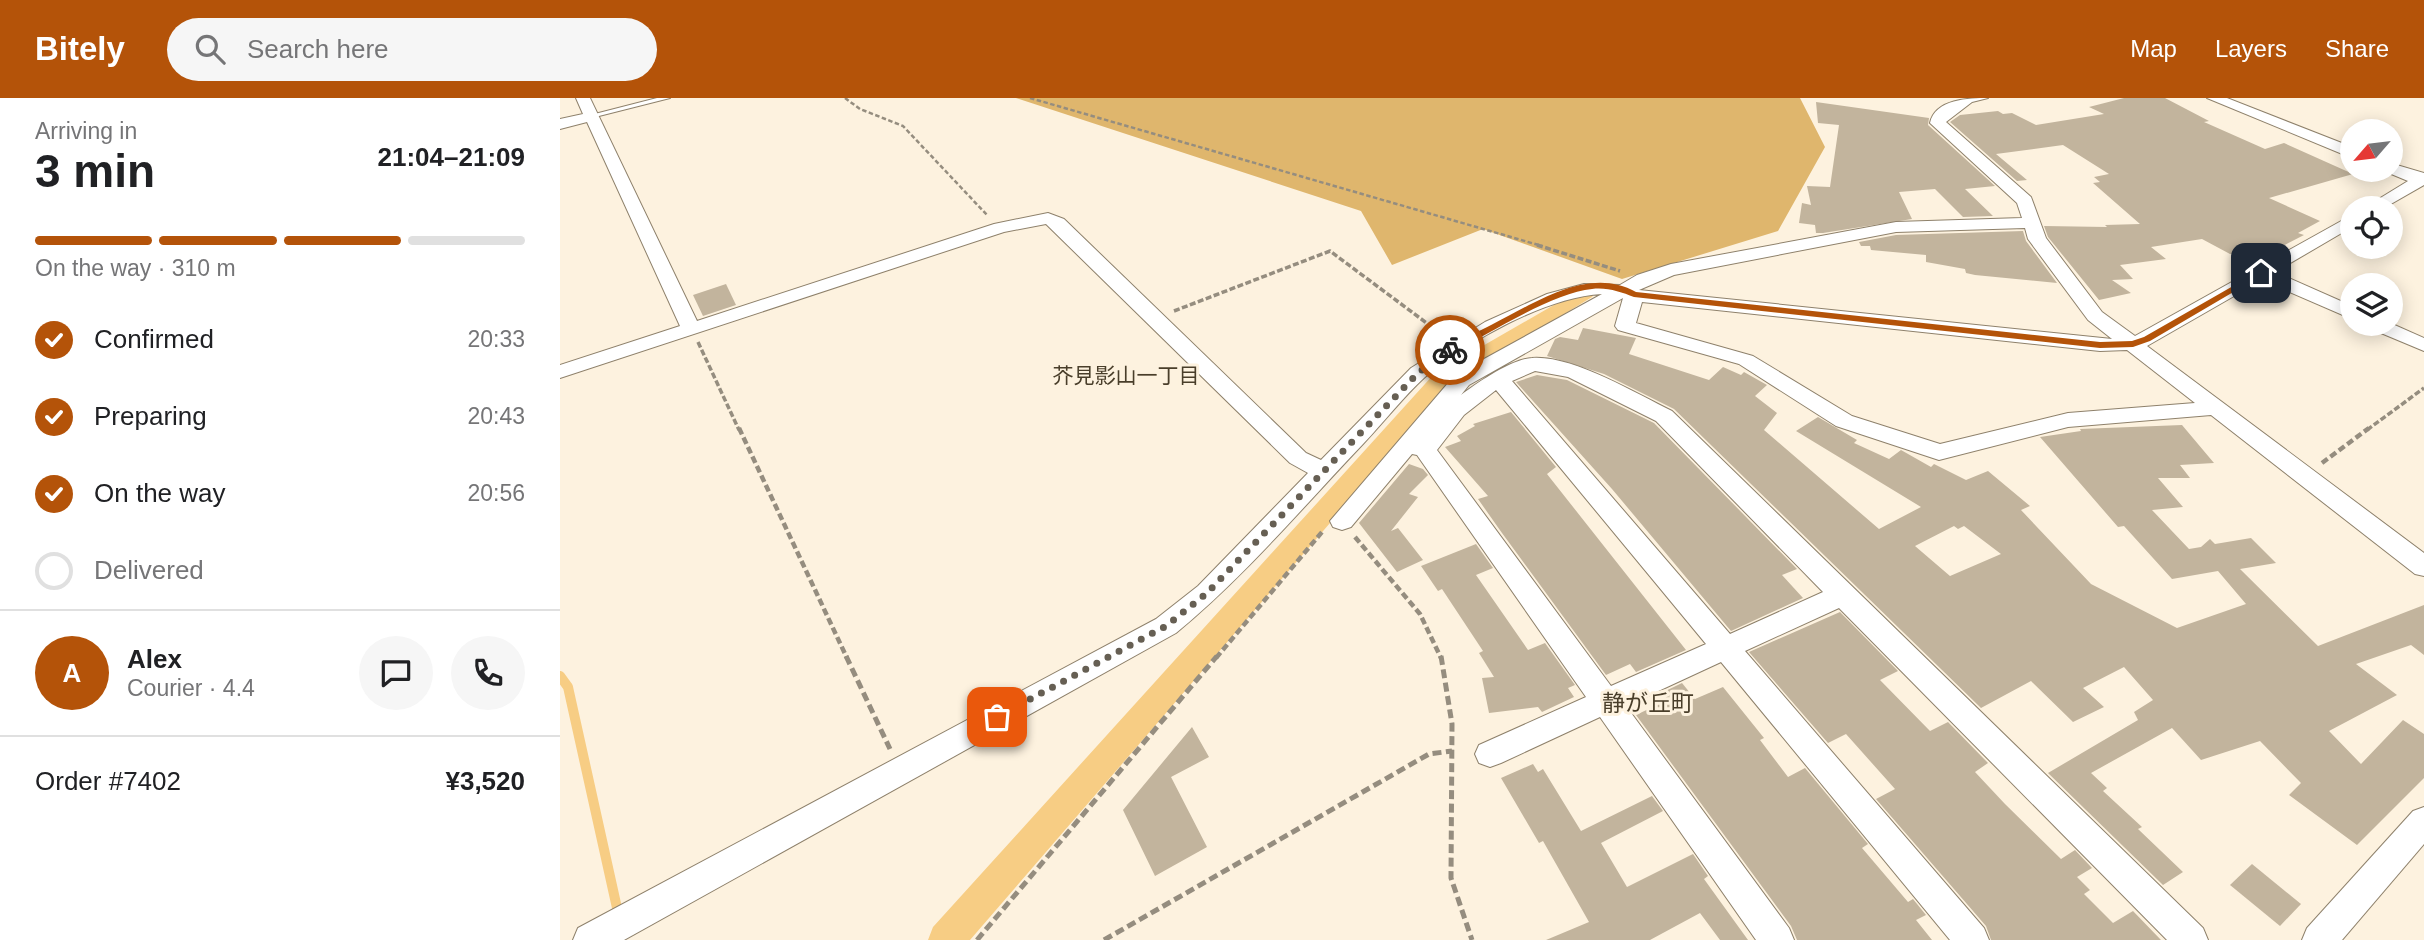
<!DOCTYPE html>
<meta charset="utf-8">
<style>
:root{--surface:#fff;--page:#f6f6f6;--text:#202124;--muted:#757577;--line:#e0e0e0;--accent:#b45309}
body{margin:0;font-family:Helvetica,"Noto Sans JP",sans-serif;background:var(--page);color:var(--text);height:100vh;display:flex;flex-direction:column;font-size:26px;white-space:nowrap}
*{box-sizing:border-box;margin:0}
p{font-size:23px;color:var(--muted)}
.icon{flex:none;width:38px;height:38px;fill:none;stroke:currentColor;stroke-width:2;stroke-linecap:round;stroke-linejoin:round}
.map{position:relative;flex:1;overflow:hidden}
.drawer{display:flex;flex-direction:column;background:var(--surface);width:560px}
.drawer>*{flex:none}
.needle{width:46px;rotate:242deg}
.tools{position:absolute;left:1780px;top:21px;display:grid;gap:14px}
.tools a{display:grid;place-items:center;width:63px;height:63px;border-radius:50%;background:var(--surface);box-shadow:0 4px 18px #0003;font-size:35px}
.pin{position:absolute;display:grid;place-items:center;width:60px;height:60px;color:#fff;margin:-30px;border-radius:14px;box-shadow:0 4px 10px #0006}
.courier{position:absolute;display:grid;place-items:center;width:70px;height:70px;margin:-35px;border:5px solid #b45309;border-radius:50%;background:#fff;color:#222;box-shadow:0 2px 9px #0007}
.head em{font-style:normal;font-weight:700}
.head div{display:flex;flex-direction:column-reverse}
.head{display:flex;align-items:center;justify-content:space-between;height:119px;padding:0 35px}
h1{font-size:46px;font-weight:700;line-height:52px}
.bar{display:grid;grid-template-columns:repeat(4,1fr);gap:10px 7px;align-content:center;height:84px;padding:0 35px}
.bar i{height:9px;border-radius:5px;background:var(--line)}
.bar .active{background:var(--accent)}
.bar p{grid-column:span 4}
.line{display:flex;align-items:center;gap:18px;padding:0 35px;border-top:2px solid var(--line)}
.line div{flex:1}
.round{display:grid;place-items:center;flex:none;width:74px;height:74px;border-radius:37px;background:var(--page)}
ol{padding:0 35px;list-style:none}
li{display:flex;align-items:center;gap:21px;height:77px}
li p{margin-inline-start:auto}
li .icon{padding:7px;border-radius:50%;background:var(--accent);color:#fff;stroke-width:4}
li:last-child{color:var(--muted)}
li i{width:38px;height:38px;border:4px solid var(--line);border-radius:50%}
header{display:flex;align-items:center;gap:42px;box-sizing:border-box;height:98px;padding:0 35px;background:var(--accent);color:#fff}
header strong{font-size:33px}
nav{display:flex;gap:38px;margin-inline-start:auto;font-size:24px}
.search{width:490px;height:63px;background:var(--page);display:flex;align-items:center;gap:18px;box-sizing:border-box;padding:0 24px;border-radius:38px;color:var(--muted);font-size:26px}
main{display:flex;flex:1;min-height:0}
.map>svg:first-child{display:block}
</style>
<header>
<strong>Bitely</strong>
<div class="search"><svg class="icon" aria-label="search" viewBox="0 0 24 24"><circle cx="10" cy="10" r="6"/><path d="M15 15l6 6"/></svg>Search here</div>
<nav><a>Map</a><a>Layers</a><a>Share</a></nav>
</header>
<main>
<section class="drawer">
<div class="head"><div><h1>3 min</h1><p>Arriving in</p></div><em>21:04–21:09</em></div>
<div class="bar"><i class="active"></i><i class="active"></i><i class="active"></i><i></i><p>On the way · 310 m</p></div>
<ol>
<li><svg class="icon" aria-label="check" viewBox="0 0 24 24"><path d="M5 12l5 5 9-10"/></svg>Confirmed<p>20:33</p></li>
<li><svg class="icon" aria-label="check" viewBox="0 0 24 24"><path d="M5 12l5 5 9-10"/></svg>Preparing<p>20:43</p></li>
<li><svg class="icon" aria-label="check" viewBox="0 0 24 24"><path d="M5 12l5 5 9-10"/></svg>On the way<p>20:56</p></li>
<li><i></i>Delivered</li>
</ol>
<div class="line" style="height:126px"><b class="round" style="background:var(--accent);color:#fff">A</b><div><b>Alex</b><p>Courier · 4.4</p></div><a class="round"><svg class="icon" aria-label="chat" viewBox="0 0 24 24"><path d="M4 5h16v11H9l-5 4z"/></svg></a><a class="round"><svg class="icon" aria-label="phone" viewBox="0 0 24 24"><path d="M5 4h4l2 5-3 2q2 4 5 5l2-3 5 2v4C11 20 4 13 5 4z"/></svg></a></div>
<div class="line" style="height:91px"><div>Order #7402</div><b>¥3,520</b></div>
</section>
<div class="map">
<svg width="1864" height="842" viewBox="0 0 1864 842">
<rect width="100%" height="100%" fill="#fdf2df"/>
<path fill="#dfb66d" d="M456,0H1240L1265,49L1218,133L1062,181L923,131L832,167L801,113Z"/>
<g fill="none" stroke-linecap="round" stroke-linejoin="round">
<path stroke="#f7cd84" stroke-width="10" d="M0,578L8,589L59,819"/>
<path fill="#f7cd84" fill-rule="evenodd" d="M1025,189L1035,195L1032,199L890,286L410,842H368L373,829L874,276Z"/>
</g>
<g fill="#c2b49d" fill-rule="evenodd">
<path d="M1564,0H1605L1649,23L1644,24L1705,51L1724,45L1793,76L1709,100L1760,123L1738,135L1744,137L1707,156L1699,152L1681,158L1670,156L1642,141L1591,149L1606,161L1560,167L1573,181L1552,182L1571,195L1539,202L1488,139L1484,128L1547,129L1545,127L1580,126L1533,85L1540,84L1534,79L1549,76L1503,47L1436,56L1467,82L1457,83L1390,24L1400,17L1438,13L1443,16L1452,15L1476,27L1544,16L1529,9Z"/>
<path d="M1256,4L1369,20L1368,27L1435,88L1405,91L1433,118L1403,119L1375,91L1339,94L1352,121L1263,135H1256L1255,127L1239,125L1242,105L1251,107L1247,88L1270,89L1279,27L1258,25Z"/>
<path d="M1463,133L1466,143L1497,185L1415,177L1406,175L1405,171L1366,164V157L1311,152L1310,148H1301L1299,144L1336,137Z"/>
<path d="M166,186L176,207L143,218L133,197Z"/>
<path d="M1023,230L1076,240L1069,256L1149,282L1163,269L1181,277L1184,274L1207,287L1195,298L1217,315L1204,332L1319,431L1361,409L1236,333L1258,319L1297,342L1294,345L1329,361L1341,352L1371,369L1374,366L1406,382L1428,373L1470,408L1461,412L1531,486L1617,530L1686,506L1658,473L1612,481L1564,428L1558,429L1480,339L1521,333L1520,331L1622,327L1654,365L1620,367L1630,380H1598L1623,409L1592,412L1629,451L1641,449L1650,441L1655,446L1691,440L1716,465L1680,471L1758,548L1864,507V557L1851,547L1796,566L1837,597L1769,633L1801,666L1843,622L1864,636V680L1797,747L1729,697L1741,685L1700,643L1641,662L1612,630L1531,675L1547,690L1543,693L1582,729L1578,731L1623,774L1603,787L1488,675L1578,622L1574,614L1593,602L1564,569L1523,590L1544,609L1513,624L1471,583L1421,610L1114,311L1044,276L987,258L995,241L1000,239L1018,242ZM1394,428L1398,431L1404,428L1441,456L1390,478L1355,448Z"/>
<path d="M977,277L1007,282L1094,325L1237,471L1222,477L1243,500L1171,533L1052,391L956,284Z"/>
<path d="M951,314L996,369L987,376L1126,552L1076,574L1070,566L1046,577L942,435L918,401L928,398L885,349L901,343L897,338L915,328L913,326Z"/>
<path d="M849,366L863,371L868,377L849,396L858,399L831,433L838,430L863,462L837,474L799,425Z"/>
<path d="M916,446L933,470L916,477L968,552L985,545L1015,587L1008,590L1014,599L982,614L978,609L929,615L922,580L934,579L919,555L923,553L882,491L878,493L861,468Z"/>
<path d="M1280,514L1338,573L1320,582L1370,633L1388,624L1428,665L1415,674L1445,706L1501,761L1515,752L1532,770L1517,779L1530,792L1524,796L1553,825L1573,813L1601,842H1431L1426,828L1316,701L1335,691L1286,636L1268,645L1189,554Z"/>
<path d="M1122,585L1135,601L1163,589L1204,640L1200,642L1228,679L1245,670L1308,746L1302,750L1348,804L1353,801L1366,817L1356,822L1372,842H1237L1231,828L1076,617L1101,605L1095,598Z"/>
<path d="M632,629L649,659L611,679L647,749L595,778L563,712Z"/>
<path d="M973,666L978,674L983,671L1021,733L1092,698L1103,713L1041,745L1067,789L1133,756L1148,778L1144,781L1188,842H1160L1140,815L1090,842H986L1029,824L983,743L979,745L941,680Z"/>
<path d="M1692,766L1741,806L1720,828L1670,787Z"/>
</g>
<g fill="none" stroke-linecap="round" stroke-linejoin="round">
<g stroke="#8e816b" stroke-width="2">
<path id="lane" d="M97,0H110L31,20L27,18Z"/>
</g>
<g stroke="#8e816b" stroke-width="2">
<g id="street">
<path d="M16,0H30L137,223L434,126L488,115L504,121L746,355L761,362L851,270L925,224L987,196L1024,186L1060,187L1077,177L1111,166L1336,124L1462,120L1457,105L1370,25C1375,1 1409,0 1428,0L1412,4L1386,24L1471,99L1486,140L1542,214L1575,238L1792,117V129L1715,174L1792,208V221L1702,182L1587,248L1864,455V478L1855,476L1651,317L1508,329L1379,362L1276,328L1179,266L1058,232L1055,228L1063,200L909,287L901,297C917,285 952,261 972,260C1012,257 1075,295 1112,313L1643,830L1648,842H1607L1279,510L1185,553L1424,830L1429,842H1390L1161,564L1066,608L1229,830L1234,842H1196L1040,619L941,665L930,669L919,665L915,656L919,647L1026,599L857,357L852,356L791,429L782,432L773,429L770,423L895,277L1042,196C986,199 908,243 865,279C843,299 824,324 803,346C742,410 684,479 616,535L64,842H13L18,830L596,521L638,488L748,375L730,365L486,126L444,134L0,280V267L120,228L27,24L0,31V21L23,16ZM1465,130L1468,141L1528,222L1552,241L1079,192L1114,177L1336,134ZM1082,204L1540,253L1567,252L1635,305L1508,315L1380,346L1292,318L1193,258L1076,225ZM975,273L1008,279L1096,323L1263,494L1170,536L952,283ZM936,292L1146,546L1051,588L877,352L904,317Z"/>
<path d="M1647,0H1667L1792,49V60Z"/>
<path d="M1830,65L1864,75V87L1824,110H1804L1848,83L1824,73L1830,72Z"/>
<path d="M1830,225L1864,240V253L1809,230L1806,226Z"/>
<path d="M1864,709V746L1782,842H1742L1747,830L1853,713Z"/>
</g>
</g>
<g stroke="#958d7f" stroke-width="2.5" stroke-dasharray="4.5 2.5" stroke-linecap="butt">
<path d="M285,0L300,11L343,28L427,117"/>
<path d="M470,0L982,148"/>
</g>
<g stroke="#958d7f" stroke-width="3.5" stroke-dasharray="6 2.5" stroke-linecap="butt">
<path d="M977,147L1060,173"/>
<path d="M614,213L770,153L884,238"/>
<path d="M138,244L179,332"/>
<path d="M1807,332L1864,290"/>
</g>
<g stroke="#958d7f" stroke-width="4.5" stroke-dasharray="7 3.5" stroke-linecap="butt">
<path d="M179,330L287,560"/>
<path d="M1762,365L1809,330"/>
<path d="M795,439L860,516L881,560"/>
<path d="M656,560L762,434"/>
</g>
<g stroke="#958d7f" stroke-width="5" stroke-dasharray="9 4.5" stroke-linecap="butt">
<path d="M286,558L330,651"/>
<path d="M881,558L892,626L891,780L912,842"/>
<path d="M417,842L657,558"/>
<path d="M544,842L869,656L892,653"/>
</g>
<use href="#lane" fill="#fff" fill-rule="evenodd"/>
<use href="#street" fill="#fff" fill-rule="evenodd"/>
</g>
<path fill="#b45309" d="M1701,172L1704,176L1590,243L1573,249L1540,250L1074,199C1061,194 1047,189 1032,191C994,194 929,236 893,254L885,252C899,241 918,234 933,226C975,205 1029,167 1076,194L1540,244L1572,243L1584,239Z"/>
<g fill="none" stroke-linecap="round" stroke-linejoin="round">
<path stroke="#665f53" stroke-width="7" stroke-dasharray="0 12.6" d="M437,619L606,528L647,495L858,275L890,252"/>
</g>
<g text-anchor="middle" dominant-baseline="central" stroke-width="6" stroke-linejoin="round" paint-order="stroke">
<g font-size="21" fill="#493e2a" stroke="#fdf2df">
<text x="566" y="277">芥見影山一丁目</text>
</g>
<g font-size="23" fill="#493e2a" stroke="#fdf2df">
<text x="1088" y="605">静が丘町</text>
</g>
</g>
</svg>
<div class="tools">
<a><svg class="needle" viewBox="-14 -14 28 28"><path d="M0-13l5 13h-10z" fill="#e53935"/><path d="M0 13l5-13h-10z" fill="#757577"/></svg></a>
<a><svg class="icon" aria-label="locate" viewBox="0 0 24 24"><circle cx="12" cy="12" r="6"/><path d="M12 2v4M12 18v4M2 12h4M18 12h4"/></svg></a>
<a><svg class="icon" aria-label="layers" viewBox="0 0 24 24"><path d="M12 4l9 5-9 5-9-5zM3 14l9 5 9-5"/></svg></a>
</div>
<div class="pin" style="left:437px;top:619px;background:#ea580c"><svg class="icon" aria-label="bag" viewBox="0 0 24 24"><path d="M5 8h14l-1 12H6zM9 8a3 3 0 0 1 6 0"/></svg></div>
<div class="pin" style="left:1701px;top:175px;background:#1f2937"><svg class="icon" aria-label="home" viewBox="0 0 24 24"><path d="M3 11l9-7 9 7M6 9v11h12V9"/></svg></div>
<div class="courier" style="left:890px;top:252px"><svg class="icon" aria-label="bike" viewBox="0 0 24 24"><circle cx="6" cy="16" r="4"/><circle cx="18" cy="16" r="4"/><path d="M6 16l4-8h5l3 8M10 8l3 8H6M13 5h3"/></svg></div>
</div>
</main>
